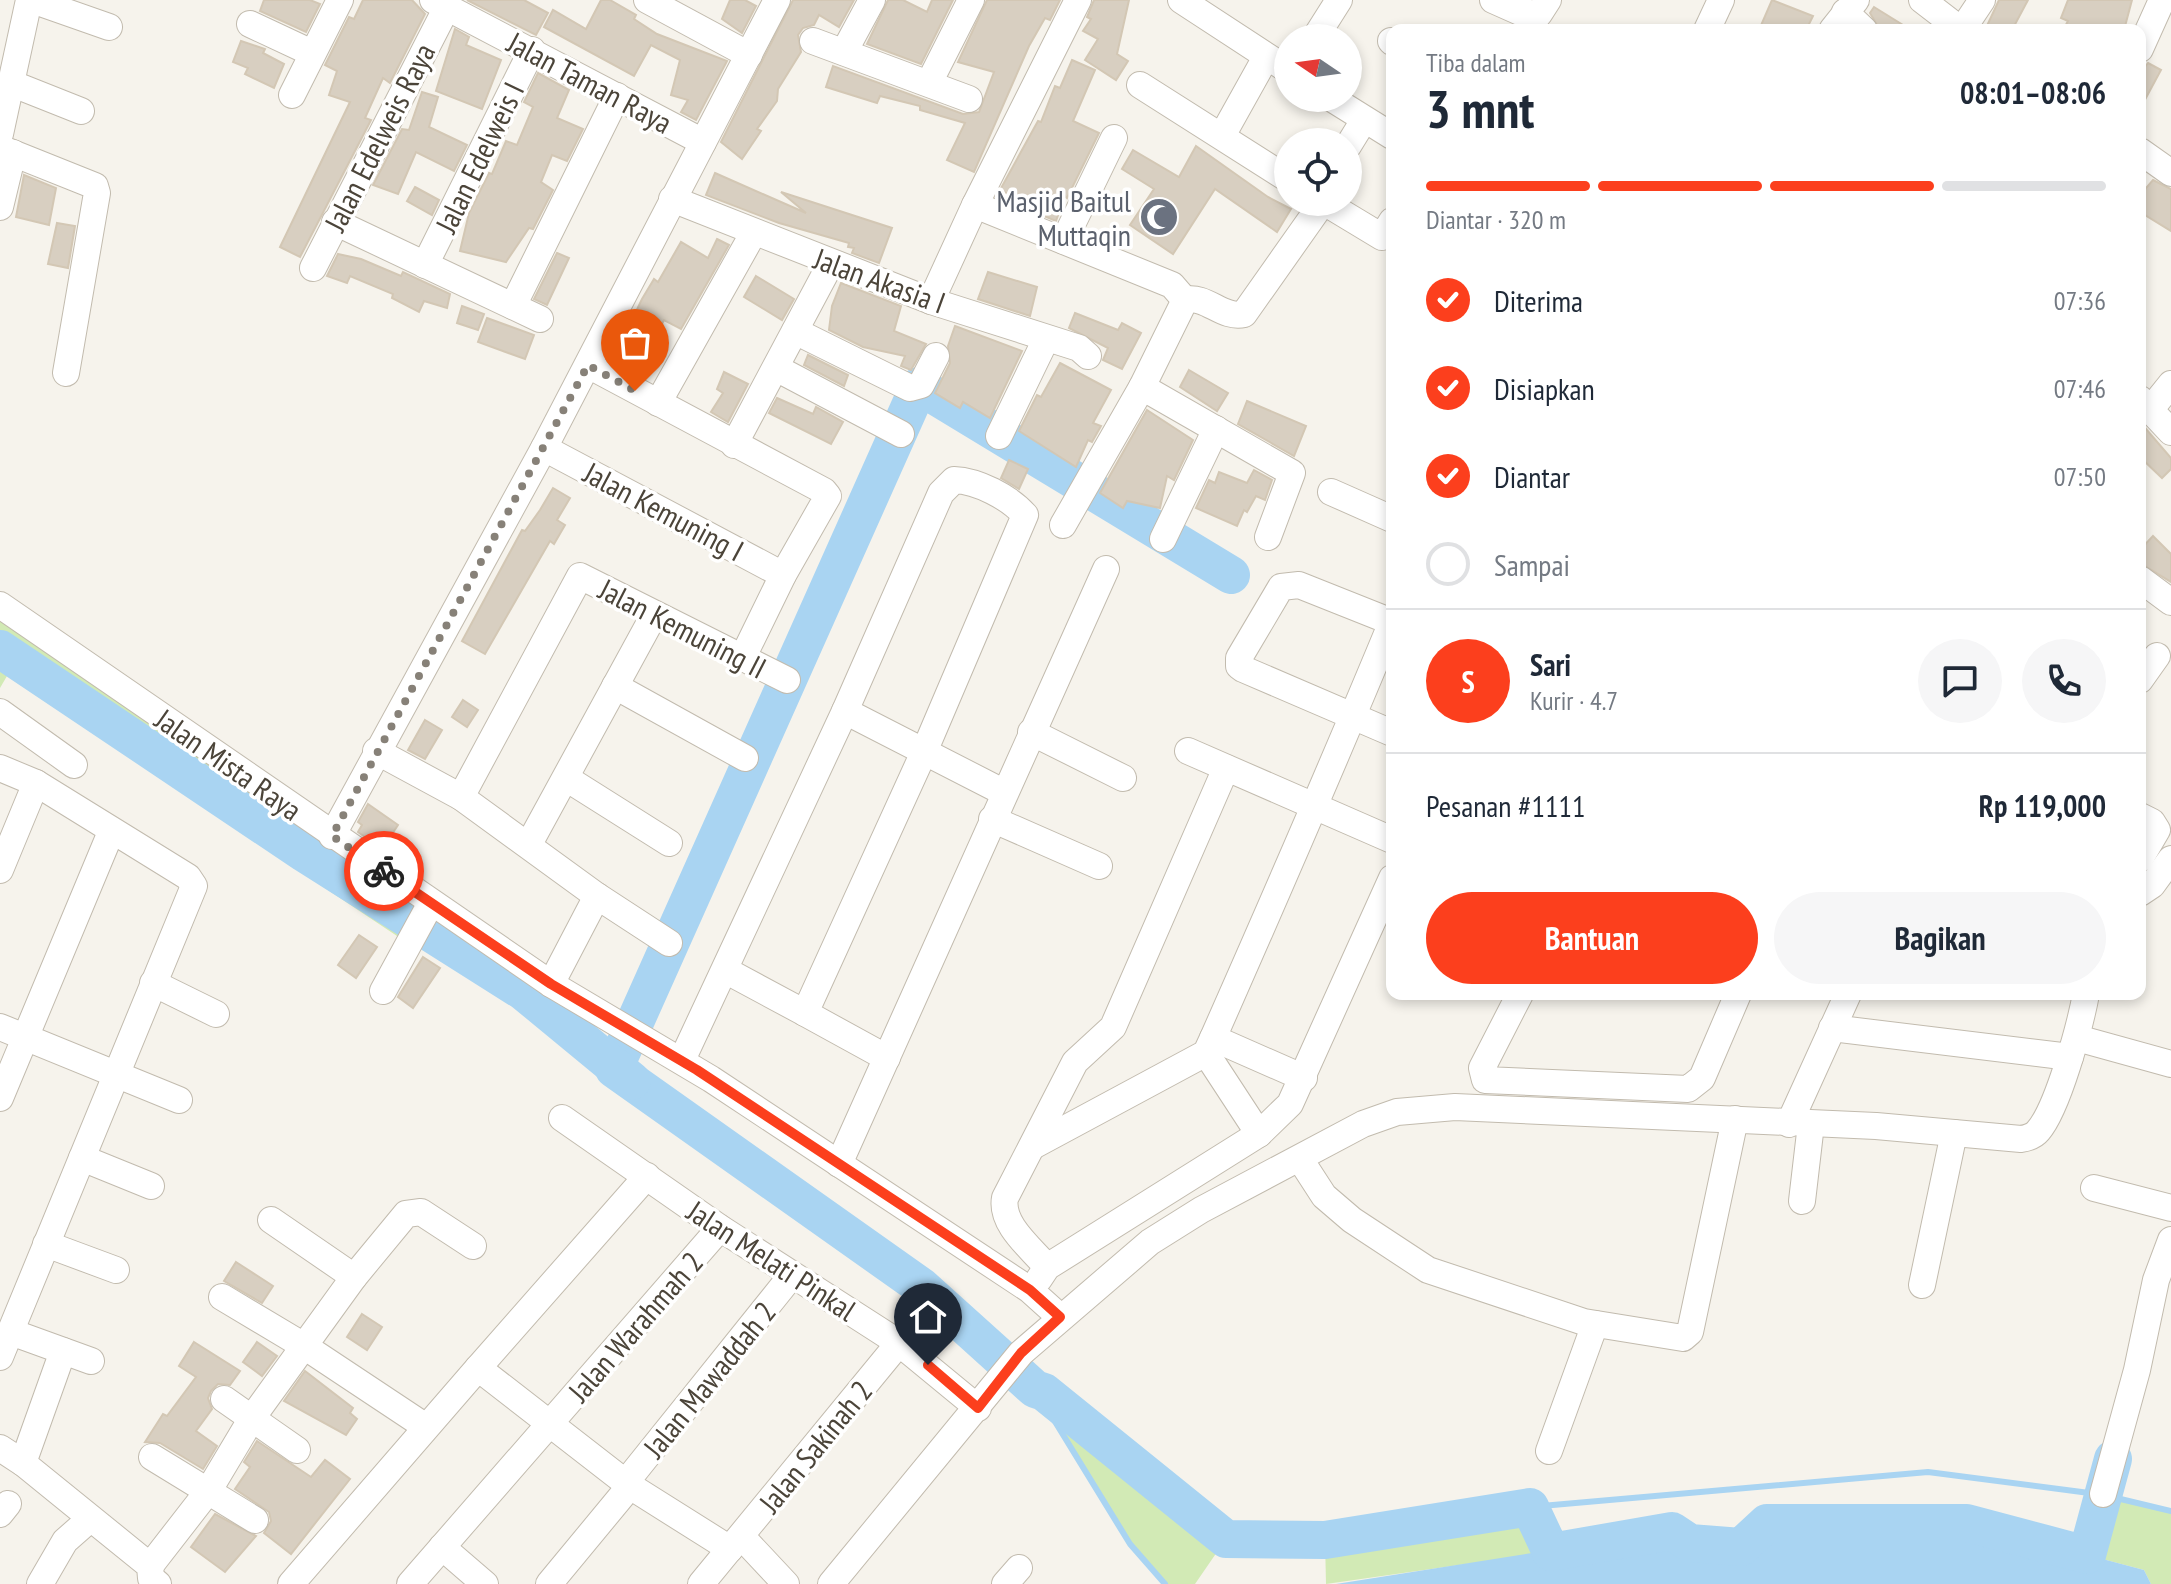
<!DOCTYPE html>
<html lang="id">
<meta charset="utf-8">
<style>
:root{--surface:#fff;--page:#f6f6f7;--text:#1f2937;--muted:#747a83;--line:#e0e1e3;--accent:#fc3f1d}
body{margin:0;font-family:"PT Sans Narrow",sans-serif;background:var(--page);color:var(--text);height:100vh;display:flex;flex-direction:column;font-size:30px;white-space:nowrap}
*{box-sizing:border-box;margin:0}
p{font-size:26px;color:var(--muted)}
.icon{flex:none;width:44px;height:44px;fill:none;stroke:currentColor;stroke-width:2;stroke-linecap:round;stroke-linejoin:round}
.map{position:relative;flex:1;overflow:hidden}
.panel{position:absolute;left:1386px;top:24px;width:760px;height:976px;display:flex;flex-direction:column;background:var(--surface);border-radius:16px;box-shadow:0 4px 12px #0003}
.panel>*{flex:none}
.needle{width:52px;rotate:283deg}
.buttons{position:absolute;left:1274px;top:24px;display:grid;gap:16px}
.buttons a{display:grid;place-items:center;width:88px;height:88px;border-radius:50%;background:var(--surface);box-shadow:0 4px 12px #0003;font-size:40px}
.pin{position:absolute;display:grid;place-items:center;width:68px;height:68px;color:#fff;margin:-82px -34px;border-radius:50% 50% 50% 0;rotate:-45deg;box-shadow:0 0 8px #0007}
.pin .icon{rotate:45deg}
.courier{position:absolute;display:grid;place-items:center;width:80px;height:80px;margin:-40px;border:6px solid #fc3f1d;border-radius:50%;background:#fff;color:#222;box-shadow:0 2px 10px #0007}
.overview em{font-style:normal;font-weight:700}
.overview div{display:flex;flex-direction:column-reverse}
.overview{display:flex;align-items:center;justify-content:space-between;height:136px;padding:0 40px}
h1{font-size:52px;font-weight:700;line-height:60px}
.bar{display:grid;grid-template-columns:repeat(4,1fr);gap:12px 8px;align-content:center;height:96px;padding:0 40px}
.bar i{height:10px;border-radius:6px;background:var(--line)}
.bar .selected{background:var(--accent)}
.bar p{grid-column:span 4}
.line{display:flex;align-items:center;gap:20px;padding:0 40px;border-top:2px solid var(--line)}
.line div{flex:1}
.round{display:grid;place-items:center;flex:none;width:84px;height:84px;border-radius:42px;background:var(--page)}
ol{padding:0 40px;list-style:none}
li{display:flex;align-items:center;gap:24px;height:88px}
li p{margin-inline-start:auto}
li .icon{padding:8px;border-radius:50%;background:var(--accent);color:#fff;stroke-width:4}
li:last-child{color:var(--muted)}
li i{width:44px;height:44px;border:4px solid var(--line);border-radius:50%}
.cta{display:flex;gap:16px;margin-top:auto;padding:16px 40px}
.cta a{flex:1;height:92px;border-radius:48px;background:var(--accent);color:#fff;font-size:32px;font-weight:700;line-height:92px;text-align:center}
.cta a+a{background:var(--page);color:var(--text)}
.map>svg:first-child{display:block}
</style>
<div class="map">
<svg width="2171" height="1584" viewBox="0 0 2171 1584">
<rect width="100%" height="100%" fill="#f6f3ec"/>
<g fill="#d2eab5">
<path d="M0,605L431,903L409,944L7,676L0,688Z"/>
<path d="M1022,1356L1044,1392L1226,1539L1195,1584H1165L1129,1544L1037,1397L1006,1384Z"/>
<path d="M2103,1494L2171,1510V1584H2151L2144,1570L2087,1555Z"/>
<path d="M1530,1507L1551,1552L1326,1584L1325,1540Z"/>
</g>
<path fill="#a9d4f2" d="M1767,1523H1967L2144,1570L2151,1584H1336L1672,1531L1691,1543L1741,1547Z"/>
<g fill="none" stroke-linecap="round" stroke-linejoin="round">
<g stroke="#a9d4f2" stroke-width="6">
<path d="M2108,1496L2171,1511"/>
<path d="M1165,1584L1130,1544L1035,1389L1044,1392L1226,1539L1325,1540L1530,1507L1928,1472L2097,1494"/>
</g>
<g stroke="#a9d4f2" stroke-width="38">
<path d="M1231,575L919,386L614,1069L922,1287L1035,1389L1044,1392L1226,1539L1325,1540L1530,1507L1551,1552L1672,1531L1690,1543L1741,1547L1767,1523H1967L2087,1555L2113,1459"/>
<path d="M0,649L304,853L524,992L632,1081"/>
</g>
</g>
<g fill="#d8cfc1" stroke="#d3c7b4" stroke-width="2">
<path d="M264,0H310L320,4L306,32L260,11Z"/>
<path d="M363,0H412L425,14L390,83L383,78L365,118L371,120L300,257L280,247L350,102L329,95L337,71L325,65L349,17L354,19Z"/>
<path d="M467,0H524L548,13L536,35Z"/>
<path d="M601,0H610L636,15L634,19L657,34L727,61L696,120L681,112L688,100L671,95L680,60L651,45L634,76L544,27L553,10L586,29Z"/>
<path d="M730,0H745L756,6L742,33L722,19Z"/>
<path d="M793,0H854L839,27L819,15L814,25L803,28L798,35L801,52L778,89L777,101L757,129L761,131L742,159L721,142Z"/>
<path d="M888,0H903L927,12L932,0H953L921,64L867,44Z"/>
<path d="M987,0H1060L1050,20L1045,18L1029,46L974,172L947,160L965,123L920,110V106L880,96L877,103L826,87L833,66L963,114L979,112L994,72L958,62Z"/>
<path d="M1094,0H1129L1117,54L1128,61L1116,80L1085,60L1098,39L1083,31L1091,19L1087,17Z"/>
<path d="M1772,0L1813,16L1806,30H1759Z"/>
<path d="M1999,0H2028L2012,30H1985Z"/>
<path d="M2068,0H2132L2124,30H2063L2068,21L2061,18Z"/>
<path d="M1874,7L1911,30H1880L1870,13Z"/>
<path d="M455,29L469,37L466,45L501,60L482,109L436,91Z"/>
<path d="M241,41L265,49L263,53L284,64L274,88L245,74L248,68L233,62Z"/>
<path d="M1072,60L1095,70L1073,121L1099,133L1067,198L1065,196L1056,221L1007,201L1010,195L1000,190L1038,121L1041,122L1055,86L1060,88Z"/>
<path d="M2148,63L2161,70L2140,109V73Z"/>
<path d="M538,73L569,90L557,118L583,129L567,161L552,155L541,182L553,190L533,229L529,228L506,262L460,251L469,213L489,173L492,174L506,141L517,145L533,107L524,102Z"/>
<path d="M422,92L438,97L429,127L467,145L454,171L416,152L398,194L373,185L402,129L409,130Z"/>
<path d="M1196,146L1268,197L1291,209L1277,232L1215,189L1173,254L1130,225L1154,189L1122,169L1133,150L1179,177Z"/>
<path d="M715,173L806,213L781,192L892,228L879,263L852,253L854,248L848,247L849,243L779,223L706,195Z"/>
<path d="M24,175L56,188L49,225L16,217Z"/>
<path d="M2153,180L2171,189V231L2140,212V195Z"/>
<path d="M415,187L439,200L432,215L407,201Z"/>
<path d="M57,223L75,226L68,268L48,264Z"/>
<path d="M717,239L729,245L681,329L664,320L645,356L625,345L636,325L631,322L642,299L654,279L658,282L681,242L708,258Z"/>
<path d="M557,253L569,258L547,305L534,299Z"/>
<path d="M338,254L361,259L401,276L403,272L450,294L447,308L424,301L419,312L392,298L393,294L350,276L347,283L327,276Z"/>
<path d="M988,272L1037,287L1030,316L978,299Z"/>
<path d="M756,276L794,299L782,320L744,297Z"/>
<path d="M841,283L901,306L894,331L926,344L911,370L901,366L905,356L863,347L829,330L832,306Z"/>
<path d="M462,306L484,314L478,330L457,323Z"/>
<path d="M1075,313L1118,330L1122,323L1141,333L1122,369L1103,360L1108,348L1069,328Z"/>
<path d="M487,318L534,335L525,359L478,342Z"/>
<path d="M955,326L1022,351L990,418L963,402L960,408L935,393L950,363L948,346Z"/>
<path d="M808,355L848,375L844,386L804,365Z"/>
<path d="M1060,363L1111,390L1093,423L1101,426L1092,442L1088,440L1076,467L1019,431L1037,395L1041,397Z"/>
<path d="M1189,370L1228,393L1217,411L1180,387Z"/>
<path d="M724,372L748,384L728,422L711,412L723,393L717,389Z"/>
<path d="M777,398L813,414L816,407L843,422L831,444L769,413Z"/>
<path d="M1247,401L1306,426L1294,456L1238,424Z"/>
<path d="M1147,410L1193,440L1174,480L1167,476L1160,508L1127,501L1123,508L1100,493Z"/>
<path d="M2140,422L2171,458V469L2162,478L2140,457Z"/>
<path d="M1009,460L1028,469L1019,489L1001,478Z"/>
<path d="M1254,470L1272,480L1265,500L1256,496L1247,512L1244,510L1237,526L1196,508L1209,480L1215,483L1219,472L1247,483Z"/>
<path d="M553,488L570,498L557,520L565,525L554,544L550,541L485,654L462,641L522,530L525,531L540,510Z"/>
<path d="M2153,536L2171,554V582L2140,563V550Z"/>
<path d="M463,700L478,710L467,727L452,717Z"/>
<path d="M425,720L442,730L425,759L408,750Z"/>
<path d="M368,804L398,825L382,849L358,832L362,825L358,822Z"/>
<path d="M359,935L377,947L356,978L338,965Z"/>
<path d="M423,957L440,968L413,1008L398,997Z"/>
<path d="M236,1262L273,1286L262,1303L224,1281Z"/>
<path d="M362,1314L382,1327L367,1350L347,1337Z"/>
<path d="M194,1342L240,1371L230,1385L218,1384L211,1391L208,1398L212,1409L196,1431L217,1446L203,1469L160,1443L145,1442L163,1414L167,1416L196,1377L179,1366Z"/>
<path d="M257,1342L277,1356L262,1376L243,1362Z"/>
<path d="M305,1371L353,1408L350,1413L357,1419L346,1435L284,1401Z"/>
<path d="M257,1441L311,1477L325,1460L350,1479L291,1554L264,1533L271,1521L269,1512L235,1489L250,1467L244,1462Z"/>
<path d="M215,1514L256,1536L225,1572L191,1547Z"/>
</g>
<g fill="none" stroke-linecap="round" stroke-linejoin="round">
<g stroke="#c2bbae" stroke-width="28">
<g id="minor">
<path d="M32,0L109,27"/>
<path d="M433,0L703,142"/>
<path d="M647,0L749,55"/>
<path d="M1181,0L1288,70"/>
<path d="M1493,0L1520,12L1539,14L1548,0"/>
<path d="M1922,0L1961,30"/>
<path d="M1845,12L1864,30"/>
<path d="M250,24L312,53"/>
<path d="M1707,30L1721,0"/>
<path d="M1832,30L1856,0"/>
<path d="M1962,30L1982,0"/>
<path d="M1315,38L1339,0"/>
<path d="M813,41L969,99"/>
<path d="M1391,41L1392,42"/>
<path d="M2140,49L2162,0"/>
<path d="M844,52L872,0"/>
<path d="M929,83L971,0"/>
<path d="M13,84L81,111"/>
<path d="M1140,85L1288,179"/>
<path d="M292,95L340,0"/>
<path d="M1331,98L1392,136"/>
<path d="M0,134L29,0"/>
<path d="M1222,136L1266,57"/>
<path d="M1348,146L1364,120"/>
<path d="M0,148L95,186L97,193L66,373"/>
<path d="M2140,151L2171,173"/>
<path d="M672,199L931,301L1079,348L1088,356"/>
<path d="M1324,202L1382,237L1392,221"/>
<path d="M975,205L1172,285L1185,300L1142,387L1063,525"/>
<path d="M0,207L13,153"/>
<path d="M335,222L540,319"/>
<path d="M1064,241L1114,138"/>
<path d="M425,265L532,50"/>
<path d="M313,268L447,7"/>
<path d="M1185,300C1207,295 1222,319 1244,314L1323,202"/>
<path d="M931,301L975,205L1078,0"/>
<path d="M513,306L617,96"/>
<path d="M795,331L910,388L921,385L936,356"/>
<path d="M588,365L824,491L828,496L783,575L742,659"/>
<path d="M776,368L901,434"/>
<path d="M1142,387L1292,473L1268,537"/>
<path d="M2140,399L2171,432"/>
<path d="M658,403L754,232"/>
<path d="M2150,410L2171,384"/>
<path d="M999,436L1046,339"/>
<path d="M734,445L831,263"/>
<path d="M544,448L783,575"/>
<path d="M1331,492L1392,519"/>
<path d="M1163,539L1216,429"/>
<path d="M2140,579L2171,602"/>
<path d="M0,605L551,984L711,1079L1030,1290L1060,1317"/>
<path d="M2140,680L2157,656"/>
<path d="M615,686L745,758"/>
<path d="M845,711L1003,792"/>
<path d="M0,712L74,765"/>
<path d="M1031,732L1123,778"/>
<path d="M376,751L461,797L597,896L669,943"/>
<path d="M1188,751L1392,840"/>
<path d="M0,768L36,783L188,877L194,886L0,1357"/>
<path d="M566,778L669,843"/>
<path d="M461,797L580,576L787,680"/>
<path d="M2140,816L2152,822L2157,830L2140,859"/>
<path d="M992,819L1099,866"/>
<path d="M332,836L544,448L777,0"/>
<path d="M529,844L654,615"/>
<path d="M0,870L36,783"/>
<path d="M2140,893L2152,885L2171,859"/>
<path d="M725,970L805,1013"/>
<path d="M153,983L216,1014"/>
<path d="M551,984L597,896"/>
<path d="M383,991L431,903"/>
<path d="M1520,994L1482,1068L1485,1080L1688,1089L1702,1078L1738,994"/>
<path d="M0,1027L179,1100"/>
<path d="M1832,1028L2070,1057"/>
<path d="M1213,1038L1304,1078"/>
<path d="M2077,1038L2171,1064"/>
<path d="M1206,1053L1259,1134"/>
<path d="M682,1060L845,711L941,493L954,480C978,481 1009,497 1025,515L924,752L805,1013L887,1058"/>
<path d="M0,1098L111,832"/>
<path d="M562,1118L720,1228L899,1343L978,1408"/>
<path d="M1789,1124L1848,994"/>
<path d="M1033,1146L1206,1053L1213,1038C1274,900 1334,762 1392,622L1299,585L1281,587L1239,658V666L1243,669L1392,733"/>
<path d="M82,1158L151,1186"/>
<path d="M1300,1159L1324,1196L1352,1220L1428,1270L1584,1322L1683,1338L1690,1332L1735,1119"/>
<path d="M839,1164L1106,569"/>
<path d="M2094,1188L2171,1208"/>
<path d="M1802,1201L1811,1124"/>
<path d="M271,1220L354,1277"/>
<path d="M46,1244L116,1270"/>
<path d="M1047,1267C1031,1248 1000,1224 1005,1198L1075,1062L1113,1027L1226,768"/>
<path d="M1039,1279L1047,1267L1259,1134L1290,1104L1392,878"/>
<path d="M1922,1285L1954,1133"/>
<path d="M222,1297L304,1346L426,1427"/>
<path d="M11,1332L91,1361"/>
<path d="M63,1351L23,1463L150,1566L151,1578L158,1584"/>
<path d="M478,1368L647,1176"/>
<path d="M224,1399L297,1450"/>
<path d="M0,1448L23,1463"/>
<path d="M1549,1451L1595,1324"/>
<path d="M152,1457L255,1520"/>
<path d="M626,1482L792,1275"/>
<path d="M2103,1494L2137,1370L2156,1280L2171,1240"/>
<path d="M0,1514L8,1504"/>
<path d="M742,1537L786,1584"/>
<path d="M442,1547L485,1584"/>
<path d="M150,1566L209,1490L252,1418L354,1277L406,1214L421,1212L473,1246"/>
<path d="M40,1584L65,1541L90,1519"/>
<path d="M291,1584L478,1368L630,1486L730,1549"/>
<path d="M410,1584L720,1228"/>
<path d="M549,1584L630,1486"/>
<path d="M701,1584L899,1343"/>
<path d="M831,1584L1021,1353L1150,1242L1201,1210L1363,1124L1397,1112L1455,1107L1876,1126L2021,1139C2027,1138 2034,1136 2038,1131C2058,1108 2080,1026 2086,994"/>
<path d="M1005,1584L1019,1568"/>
</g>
</g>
<use href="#minor" stroke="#fff" stroke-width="26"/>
</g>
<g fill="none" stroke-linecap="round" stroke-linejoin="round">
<path stroke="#878178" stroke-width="8" stroke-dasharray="0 14.4" d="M384,871L332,836L588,365L635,391"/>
<path stroke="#fc3f1d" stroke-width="10" d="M384,871L551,984L697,1070L1030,1290L1060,1317L1021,1353L978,1408L928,1365"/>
</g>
<defs>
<g id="mosque-disc" transform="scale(2)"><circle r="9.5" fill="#6b7280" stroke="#fff"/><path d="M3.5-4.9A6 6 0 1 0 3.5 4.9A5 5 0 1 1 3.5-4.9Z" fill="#fff"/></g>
</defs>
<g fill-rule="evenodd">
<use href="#mosque-disc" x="1159" y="217"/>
</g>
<g text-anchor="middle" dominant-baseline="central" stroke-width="7" stroke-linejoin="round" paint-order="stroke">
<g font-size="30" fill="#4b4439" stroke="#fff">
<text transform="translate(590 82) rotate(28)">Jalan Taman Raya</text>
<text transform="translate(379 137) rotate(-63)">Jalan Edelweis Raya</text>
<text transform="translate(479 157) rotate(-64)">Jalan Edelweis I</text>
<text transform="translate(880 280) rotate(20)">Jalan Akasia I</text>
<text transform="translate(664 511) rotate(28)">Jalan Kemuning I</text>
<text transform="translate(683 628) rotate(27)">Jalan Kemuning II</text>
<text transform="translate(229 764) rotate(35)">Jalan Mista Raya</text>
<text transform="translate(772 1260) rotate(33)">Jalan Melati Pinkal</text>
<text transform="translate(635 1326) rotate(-49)">Jalan Warahmah 2</text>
<text transform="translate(709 1379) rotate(-51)">Jalan Mawaddah 2</text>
<text transform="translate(815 1446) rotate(-51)">Jalan Sakinah 2</text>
</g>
<g font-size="30" fill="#5b616d" stroke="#fff" text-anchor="end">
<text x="1131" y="200">Masjid Baitul<tspan x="1131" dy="34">Muttaqin</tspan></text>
</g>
</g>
</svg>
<div class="buttons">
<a><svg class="needle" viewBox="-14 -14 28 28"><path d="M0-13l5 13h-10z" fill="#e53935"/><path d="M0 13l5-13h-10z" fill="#747a83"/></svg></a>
<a><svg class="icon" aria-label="locate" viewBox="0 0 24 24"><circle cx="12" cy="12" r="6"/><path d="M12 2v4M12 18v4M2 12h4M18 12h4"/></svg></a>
</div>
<div class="pin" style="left:635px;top:391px;background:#ea580c"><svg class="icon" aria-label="bag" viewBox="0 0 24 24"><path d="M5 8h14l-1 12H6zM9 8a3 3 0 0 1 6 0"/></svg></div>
<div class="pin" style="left:928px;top:1365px;background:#1f2937"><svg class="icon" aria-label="home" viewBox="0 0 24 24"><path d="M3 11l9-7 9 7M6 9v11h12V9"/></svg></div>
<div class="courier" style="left:384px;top:871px"><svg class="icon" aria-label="bike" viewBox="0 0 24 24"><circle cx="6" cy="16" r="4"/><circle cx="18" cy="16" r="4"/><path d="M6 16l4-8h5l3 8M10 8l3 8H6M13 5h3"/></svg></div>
<section class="panel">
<div class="overview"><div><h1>3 mnt</h1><p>Tiba dalam</p></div><em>08:01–08:06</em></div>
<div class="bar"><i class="selected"></i><i class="selected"></i><i class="selected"></i><i></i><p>Diantar · 320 m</p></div>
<ol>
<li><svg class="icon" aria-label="check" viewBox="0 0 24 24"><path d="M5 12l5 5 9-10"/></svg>Diterima<p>07:36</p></li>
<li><svg class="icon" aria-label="check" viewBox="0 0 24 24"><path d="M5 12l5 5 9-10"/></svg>Disiapkan<p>07:46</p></li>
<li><svg class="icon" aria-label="check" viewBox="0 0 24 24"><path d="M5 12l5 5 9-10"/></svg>Diantar<p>07:50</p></li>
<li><i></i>Sampai</li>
</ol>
<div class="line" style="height:144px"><b class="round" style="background:var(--accent);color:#fff">S</b><div><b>Sari</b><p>Kurir · 4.7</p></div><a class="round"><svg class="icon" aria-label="chat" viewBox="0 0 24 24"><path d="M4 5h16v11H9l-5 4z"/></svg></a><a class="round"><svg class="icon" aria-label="phone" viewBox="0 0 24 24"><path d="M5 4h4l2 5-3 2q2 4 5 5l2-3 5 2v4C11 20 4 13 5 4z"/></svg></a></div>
<div class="line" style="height:104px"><div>Pesanan #1111</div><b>Rp 119,000</b></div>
<div class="cta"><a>Bantuan</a><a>Bagikan</a></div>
</section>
</div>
